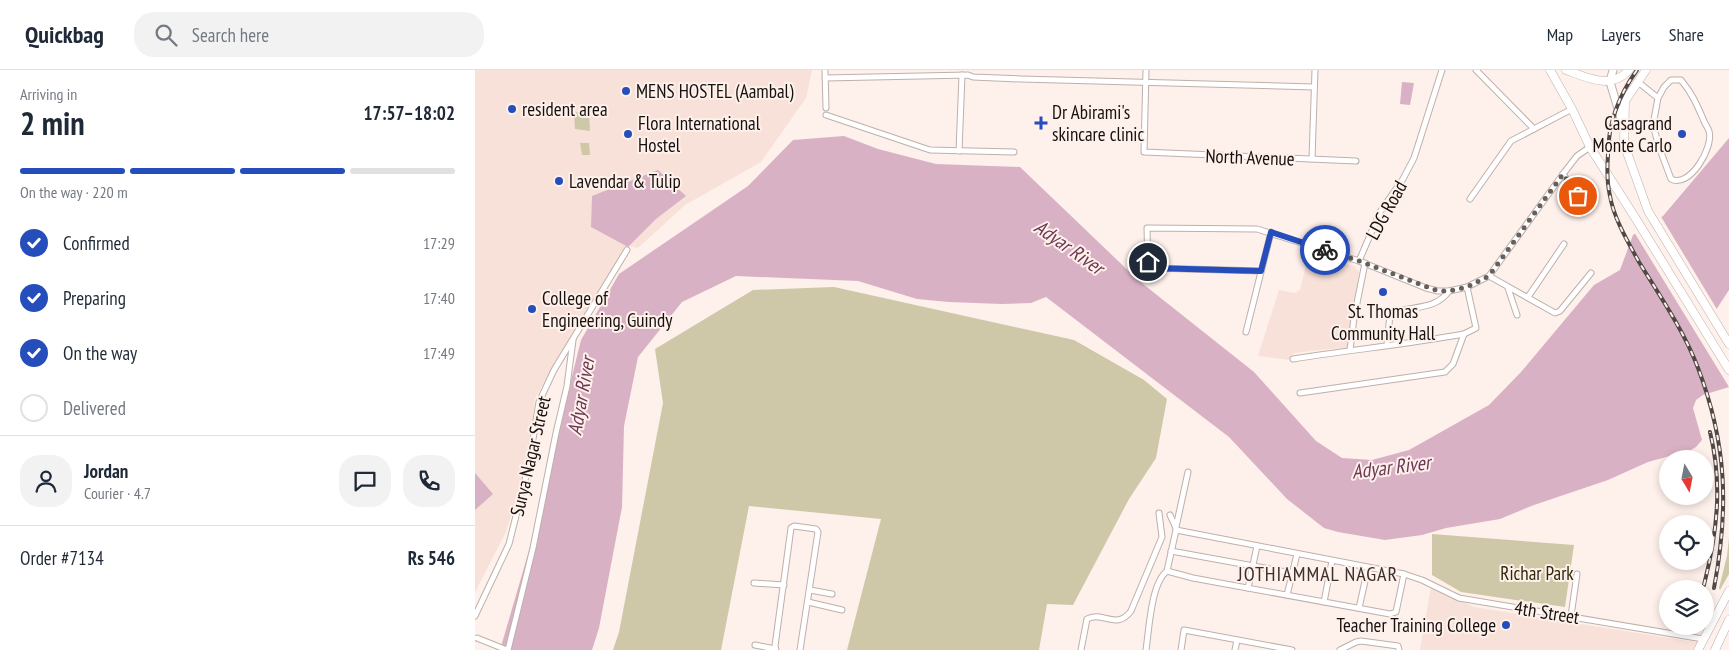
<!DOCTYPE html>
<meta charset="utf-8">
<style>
:root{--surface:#fff;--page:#f2f2f3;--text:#1f2937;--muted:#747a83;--line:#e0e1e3;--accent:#254dbb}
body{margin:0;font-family:"PT Sans Narrow",sans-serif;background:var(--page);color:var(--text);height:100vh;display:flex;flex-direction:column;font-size:19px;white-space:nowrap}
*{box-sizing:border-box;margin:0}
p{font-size:16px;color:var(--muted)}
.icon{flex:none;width:28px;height:28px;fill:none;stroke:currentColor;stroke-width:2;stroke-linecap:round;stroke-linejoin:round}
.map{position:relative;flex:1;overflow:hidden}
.sheet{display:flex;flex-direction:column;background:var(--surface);width:475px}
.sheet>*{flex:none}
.needle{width:32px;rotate:170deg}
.fabs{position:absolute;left:1184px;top:380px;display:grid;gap:10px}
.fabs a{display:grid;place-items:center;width:55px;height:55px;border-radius:50%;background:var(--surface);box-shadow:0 2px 8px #0003;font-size:25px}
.pin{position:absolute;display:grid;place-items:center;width:42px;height:42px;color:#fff;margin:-21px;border:2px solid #fff;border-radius:50%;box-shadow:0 1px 5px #0007}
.courier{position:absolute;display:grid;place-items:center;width:50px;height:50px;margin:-25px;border:4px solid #254dbb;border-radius:50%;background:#fff;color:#222;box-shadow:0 1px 6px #0007}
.headline em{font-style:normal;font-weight:700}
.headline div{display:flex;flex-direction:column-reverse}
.headline{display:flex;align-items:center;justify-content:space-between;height:85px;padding:0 20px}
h1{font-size:32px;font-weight:700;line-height:38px}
.bar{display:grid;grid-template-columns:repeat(4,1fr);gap:8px 5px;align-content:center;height:60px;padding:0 20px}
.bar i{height:6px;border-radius:4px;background:var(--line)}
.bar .on{background:var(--accent)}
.bar p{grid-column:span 4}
.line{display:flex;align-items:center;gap:12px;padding:0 20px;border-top:1px solid var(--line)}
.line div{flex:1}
.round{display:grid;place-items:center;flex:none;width:52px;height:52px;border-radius:20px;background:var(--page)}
ol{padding:0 20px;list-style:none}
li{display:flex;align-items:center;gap:15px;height:55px}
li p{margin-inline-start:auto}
li .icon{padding:5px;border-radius:50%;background:var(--accent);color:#fff;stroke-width:4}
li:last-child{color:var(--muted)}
li i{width:28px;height:28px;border:2px solid var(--line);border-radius:50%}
header{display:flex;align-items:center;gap:30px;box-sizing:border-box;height:70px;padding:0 25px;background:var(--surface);border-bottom:1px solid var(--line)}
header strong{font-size:24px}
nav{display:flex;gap:28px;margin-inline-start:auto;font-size:18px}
.search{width:350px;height:45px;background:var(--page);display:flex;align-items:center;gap:12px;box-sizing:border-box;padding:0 18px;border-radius:20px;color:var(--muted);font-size:19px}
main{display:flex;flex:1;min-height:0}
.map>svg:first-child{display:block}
</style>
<header>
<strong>Quickbag</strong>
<div class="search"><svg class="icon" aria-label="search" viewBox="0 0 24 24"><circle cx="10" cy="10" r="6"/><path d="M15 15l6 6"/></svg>Search here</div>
<nav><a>Map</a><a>Layers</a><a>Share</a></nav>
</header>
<main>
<section class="sheet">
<div class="headline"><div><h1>2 min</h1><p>Arriving in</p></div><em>17:57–18:02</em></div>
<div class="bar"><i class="on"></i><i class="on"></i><i class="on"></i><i></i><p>On the way · 220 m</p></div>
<ol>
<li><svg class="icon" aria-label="check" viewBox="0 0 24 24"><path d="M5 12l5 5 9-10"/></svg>Confirmed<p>17:29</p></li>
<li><svg class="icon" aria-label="check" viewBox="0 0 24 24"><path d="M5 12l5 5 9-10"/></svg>Preparing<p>17:40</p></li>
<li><svg class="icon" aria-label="check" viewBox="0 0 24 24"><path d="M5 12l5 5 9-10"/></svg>On the way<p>17:49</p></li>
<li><i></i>Delivered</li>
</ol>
<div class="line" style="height:90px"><a class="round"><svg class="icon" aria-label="person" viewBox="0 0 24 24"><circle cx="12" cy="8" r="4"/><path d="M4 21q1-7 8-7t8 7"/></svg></a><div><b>Jordan</b><p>Courier · 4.7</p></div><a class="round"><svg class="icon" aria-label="chat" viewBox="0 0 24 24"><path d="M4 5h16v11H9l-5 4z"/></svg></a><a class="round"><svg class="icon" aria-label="phone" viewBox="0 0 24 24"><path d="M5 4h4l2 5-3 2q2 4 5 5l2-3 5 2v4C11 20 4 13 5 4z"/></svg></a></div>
<div class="line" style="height:65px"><div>Order #7134</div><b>Rs 546</b></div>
</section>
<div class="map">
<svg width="1254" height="580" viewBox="0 0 1254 580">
<rect width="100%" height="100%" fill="#fef0ea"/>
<g fill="#f8e1d9">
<path d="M0,0H337L331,28L286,92L210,135L163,178L153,176L76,299L60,329L52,397L31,462L0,522Z"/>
<path d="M833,187L879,196L884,202L873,277L819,283L814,290L783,286L804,220L819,223L825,220Z"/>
<path d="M956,516L999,537L1226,573L1221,580H945Z"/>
</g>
<g fill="#cec7a8">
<path d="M99,42H114L115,61L100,59Z"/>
<path d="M105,73H114L115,85H107Z"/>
<path d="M359,217L599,270L669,310L692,329L681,388L654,429L598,535L572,534L564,580H372L406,449L274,436L246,580H138L144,562L188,333L180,279L278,220Z"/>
<path d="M957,464L1099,475L1090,537L986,522L957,505Z"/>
<path d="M1254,468V504L1245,520L1244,518L1252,486Z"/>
</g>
<g fill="#d9b1c5">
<path d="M927,12L939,13L935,35L925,34Z"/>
<path d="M369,66L403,79L461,94L545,97L663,210L779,302L841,371L867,388L897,390L934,380L1014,335L1046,302L1119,215L1145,200L1158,165L1188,146L1254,68V220L1239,243L1235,261L1254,317L1228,325L1221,330L1218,338L1227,370L1221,377L1216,380L1173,392L1133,410L1059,435L1025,449L971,458L947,465L910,470L863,462L849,458L812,429L754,367L571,227L556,233L527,234L474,232L442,229L383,211L261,206L207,232L163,287L149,356L147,437L124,558L117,580H25L53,484L106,270L144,204L273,116L318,70Z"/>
<path d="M183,100L211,126L181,149L153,177L116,157L117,126Z"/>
<path d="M0,403L18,424L0,440Z"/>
</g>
<path fill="#fef0ea" d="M1185,145L1243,241L1238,261L1254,303V317L1159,162Z"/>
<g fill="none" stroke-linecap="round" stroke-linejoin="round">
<g stroke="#beb0ab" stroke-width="7">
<g id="street">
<path d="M350,0L351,38"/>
<path d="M671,0L669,82L881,91"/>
<path d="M1001,0L1059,59"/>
<path d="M350,8L493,5L498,7L546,9L839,17"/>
<path d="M1163,12L1183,28L1189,17L1196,10H1206C1217,23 1222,35 1229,51C1230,54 1233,58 1234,61C1239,78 1214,119 1196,109L1184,77L1178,55L1183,28"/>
<path d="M351,45L455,80L539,82"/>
<path d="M484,81L487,5"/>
<path d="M837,89L840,0"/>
<path d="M1088,104L1111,137"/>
<path d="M995,129L1036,71L1097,39"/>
<path d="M884,191L905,142L928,109L939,88L967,0"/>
<path d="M786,201L676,198L673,195L672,158L782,159L884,191L951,218L963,221H974L992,217L1014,206L1088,104L1102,86L1115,77"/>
<path d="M1014,206L1080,243L1085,241L1116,203"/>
<path d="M1033,218L1042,245"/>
<path d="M1053,227L1089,174"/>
<path d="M771,262L796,162"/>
<path d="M912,275L915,244C936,235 960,241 974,221"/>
<path d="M875,280L879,248L890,193"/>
<path d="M818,289C875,280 933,274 989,264"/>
<path d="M825,323L970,302L978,294L989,264L1001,258L992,217"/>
<path d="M695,445L701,458V460L929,504L947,510L984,528L1228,569"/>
<path d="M701,457L713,402"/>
<path d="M701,460L692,501L718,508L915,544L921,542L929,504"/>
<path d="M696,481L817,503"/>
<path d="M279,513L309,515"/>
<path d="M773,518L782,476"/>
<path d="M335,520L357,524"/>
<path d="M812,525L822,484"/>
<path d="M333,532L367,540"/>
<path d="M849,532L857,491"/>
<path d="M884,538L893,498"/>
<path d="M0,546L34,474L54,394L64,332L79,300L152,180"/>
<path d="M1096,546L1102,504"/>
<path d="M2,568L32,580"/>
<path d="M280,575L300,579"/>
<path d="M33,580L58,478L81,363L92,316L98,270"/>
<path d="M301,580L300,576L316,458L319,456L341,459L343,462L325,580"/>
<path d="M606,580L612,549C628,540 641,561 656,541L687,467L684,443"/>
<path d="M671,580C674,560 676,513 692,501"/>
<path d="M706,580L709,560L817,580"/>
<path d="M760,580L762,570"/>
<path d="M865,580L881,572L886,571L923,576L924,580"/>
</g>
</g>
<g stroke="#beb0ab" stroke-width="9">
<path id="secondary" d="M1138,0L1135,12L1148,55"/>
</g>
<g stroke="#beb0ab" stroke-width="9">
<g id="primary">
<path d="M1075,0L1097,39L1115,77L1161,149L1254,300"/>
<path d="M1091,0C1113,8 1136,20 1154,0"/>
<path d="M1171,0L1150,31L1149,74L1173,141L1254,274"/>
<path d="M1115,77L1149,74"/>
<path d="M1223,580L1254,521"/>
<path d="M1240,580L1254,550"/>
</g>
</g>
<use href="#street" stroke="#fff" stroke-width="5"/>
<use href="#secondary" stroke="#fff" stroke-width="7"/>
<use href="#primary" stroke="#fff" stroke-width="8"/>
<g stroke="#4f4845" stroke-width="4">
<g id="rail">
<path d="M1162,0C1144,25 1133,53 1133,85C1132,98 1132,113 1135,126C1139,149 1153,172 1164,192C1185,226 1209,261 1223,298C1252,374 1254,439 1239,518"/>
<path d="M1229,515C1242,463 1248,415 1235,362"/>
</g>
</g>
<use href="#rail" stroke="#fef0ea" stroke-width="2" stroke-dasharray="5.5" stroke-linecap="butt"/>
</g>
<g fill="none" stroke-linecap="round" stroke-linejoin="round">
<path stroke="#675f5c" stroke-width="5" stroke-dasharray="0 9" d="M850,180L884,191L963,221H974L992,217L1014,206L1088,104L1103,126"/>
<path stroke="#254dbb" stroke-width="6" d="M673,192L676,198L786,201L796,162L850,180"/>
</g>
<g fill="#254dbb" stroke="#fef0ea" stroke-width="2">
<circle cx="151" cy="21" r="5"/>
<circle cx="37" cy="39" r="5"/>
<path d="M563.5 45.5h5v5h5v5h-5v5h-5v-5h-5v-5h5z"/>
<circle cx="153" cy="64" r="5"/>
<circle cx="1207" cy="64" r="5"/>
<circle cx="84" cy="111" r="5"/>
<circle cx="908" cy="222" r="5"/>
<circle cx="57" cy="239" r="5"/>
<circle cx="1031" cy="555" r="5"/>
</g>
<g text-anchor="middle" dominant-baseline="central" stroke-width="4" stroke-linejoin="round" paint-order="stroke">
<g font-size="19" fill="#16110f" stroke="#fef0ea" text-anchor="start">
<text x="161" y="21">MENS HOSTEL (Aambal)</text>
<text x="47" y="39">resident area</text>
<text x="577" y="42">Dr Abirami's<tspan x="577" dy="22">skincare clinic</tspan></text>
<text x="163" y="53">Flora International<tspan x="163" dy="22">Hostel</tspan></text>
<text x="1197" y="53" text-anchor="end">Casagrand<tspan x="1197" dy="22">Monte Carlo</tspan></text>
<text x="94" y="111">Lavendar &amp; Tulip</text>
<text x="67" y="228">College of<tspan x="67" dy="22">Engineering, Guindy</tspan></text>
<text x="908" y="241" text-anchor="middle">St. Thomas<tspan x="908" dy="22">Community Hall</tspan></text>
<text x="1021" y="555" text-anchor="end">Teacher Training College</text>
</g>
<g font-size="19" fill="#16110f" stroke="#fef0ea">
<text transform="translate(775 87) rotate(2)">North Avenue</text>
<text transform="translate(911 140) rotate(-61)">LDG Road</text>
<text transform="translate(55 386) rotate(-77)">Surya Nagar Street</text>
<text transform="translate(1072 542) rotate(9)">4th Street</text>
</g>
<g font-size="19" fill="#302908" stroke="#fef0ea">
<text x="1062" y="503">Richar Park</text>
</g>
<g font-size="20" font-style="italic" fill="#6c3855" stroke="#fef0ea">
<text transform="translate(594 177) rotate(35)">Adyar River</text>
<text transform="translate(106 326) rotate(-80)">Adyar River</text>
<text transform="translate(916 397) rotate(-7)">Adyar River</text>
</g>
<g font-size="20" letter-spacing="1" fill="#3b302c" stroke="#fef0ea">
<text x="843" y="504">JOTHIAMMAL NAGAR</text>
</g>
</g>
</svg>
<div class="fabs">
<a><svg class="needle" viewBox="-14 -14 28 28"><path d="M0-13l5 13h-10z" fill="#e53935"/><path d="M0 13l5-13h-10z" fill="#747a83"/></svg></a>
<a><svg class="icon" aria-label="locate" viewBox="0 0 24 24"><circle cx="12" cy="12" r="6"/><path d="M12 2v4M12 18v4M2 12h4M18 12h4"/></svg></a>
<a><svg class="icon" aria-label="layers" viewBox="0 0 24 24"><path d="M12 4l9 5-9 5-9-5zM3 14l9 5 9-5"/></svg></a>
</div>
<div class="pin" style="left:1103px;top:126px;background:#ea580c"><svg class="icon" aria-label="bag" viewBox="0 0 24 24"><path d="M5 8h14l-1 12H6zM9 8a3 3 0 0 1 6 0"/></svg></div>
<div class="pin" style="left:673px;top:192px;background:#1f2937"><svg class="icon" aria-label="home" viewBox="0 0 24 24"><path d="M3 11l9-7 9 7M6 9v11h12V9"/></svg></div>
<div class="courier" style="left:850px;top:180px"><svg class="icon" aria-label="bike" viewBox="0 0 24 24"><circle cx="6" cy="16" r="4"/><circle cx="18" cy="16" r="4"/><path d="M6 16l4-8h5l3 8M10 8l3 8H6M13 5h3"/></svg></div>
</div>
</main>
